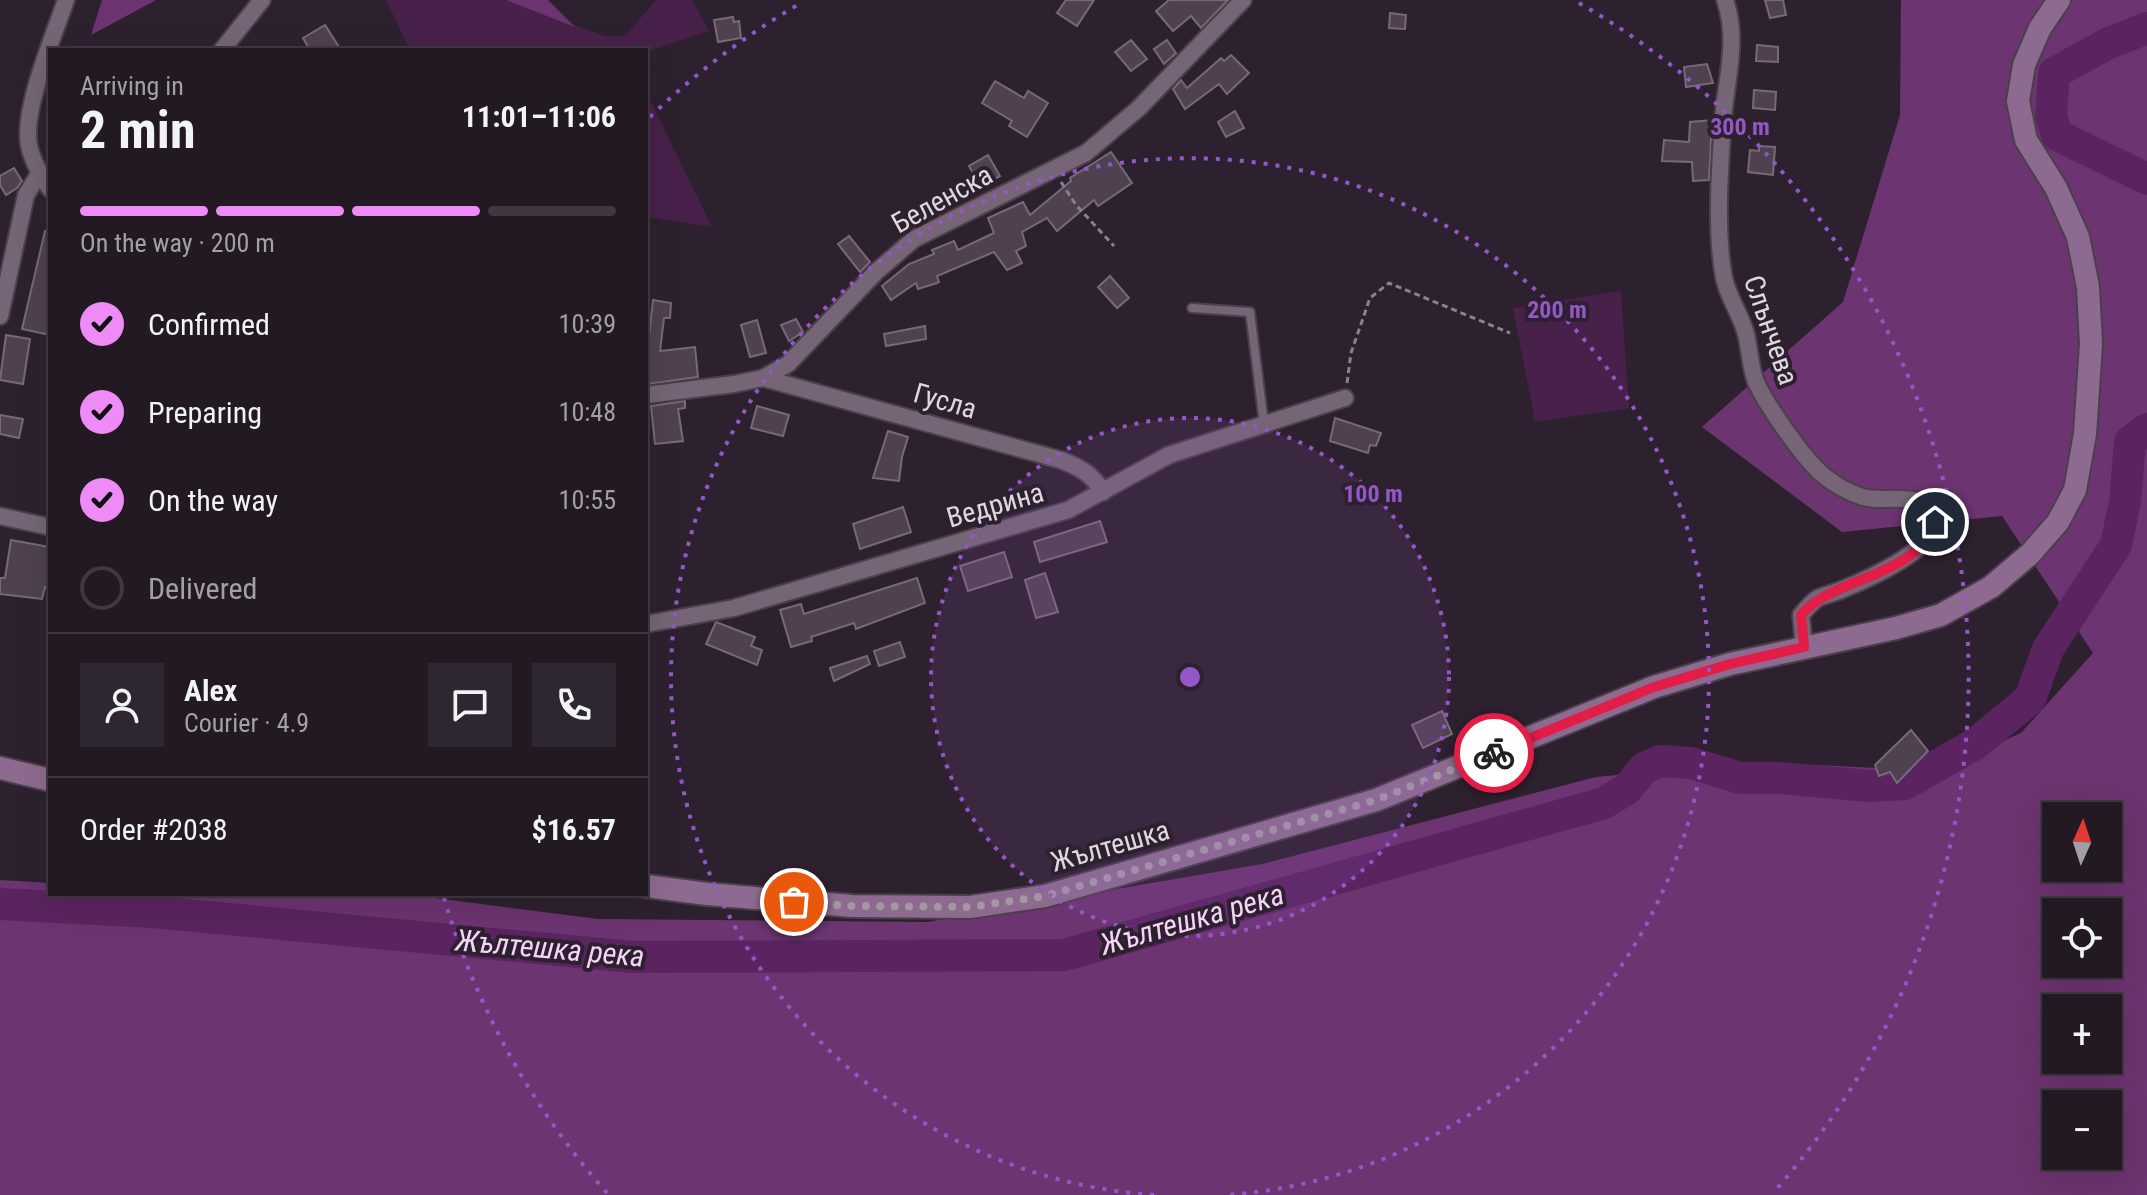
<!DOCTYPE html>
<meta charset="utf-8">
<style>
:root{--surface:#221923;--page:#2e2630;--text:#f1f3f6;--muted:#a2a0a6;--line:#3f3841;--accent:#ef8bf6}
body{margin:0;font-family:"Roboto Condensed",sans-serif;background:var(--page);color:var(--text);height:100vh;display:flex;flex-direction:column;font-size:30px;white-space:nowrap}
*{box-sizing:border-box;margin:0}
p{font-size:26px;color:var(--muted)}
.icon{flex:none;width:44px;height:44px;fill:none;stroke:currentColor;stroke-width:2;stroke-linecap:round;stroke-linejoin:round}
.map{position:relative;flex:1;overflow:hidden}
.sheet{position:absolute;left:48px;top:48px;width:600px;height:848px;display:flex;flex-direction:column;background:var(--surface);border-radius:0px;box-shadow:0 8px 32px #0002,0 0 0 2px var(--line)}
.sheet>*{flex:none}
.needle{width:52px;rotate:3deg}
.buttons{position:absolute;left:2042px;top:802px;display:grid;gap:16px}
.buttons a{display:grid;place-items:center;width:80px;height:80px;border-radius:0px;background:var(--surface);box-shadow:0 8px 32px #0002,0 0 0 2px var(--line);font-size:40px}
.pin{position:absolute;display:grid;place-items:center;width:68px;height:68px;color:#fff;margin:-34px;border:4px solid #fff;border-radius:50%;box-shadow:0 2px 8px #0007}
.courier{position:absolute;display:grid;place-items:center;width:80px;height:80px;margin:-40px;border:6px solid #e11d48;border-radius:50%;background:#fff;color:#222;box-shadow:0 2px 10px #0007}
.head em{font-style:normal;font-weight:700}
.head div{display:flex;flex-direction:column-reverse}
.head{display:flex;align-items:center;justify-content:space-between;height:136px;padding:0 32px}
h1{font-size:52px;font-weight:700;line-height:60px}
.bar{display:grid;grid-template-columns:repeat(4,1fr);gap:12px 8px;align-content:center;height:96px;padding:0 32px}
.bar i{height:10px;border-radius:6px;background:var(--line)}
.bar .current{background:var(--accent)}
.bar p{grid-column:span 4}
.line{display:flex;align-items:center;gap:20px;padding:0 32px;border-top:2px solid var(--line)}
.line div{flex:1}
.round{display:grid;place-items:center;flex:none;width:84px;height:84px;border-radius:0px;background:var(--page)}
ol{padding:0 32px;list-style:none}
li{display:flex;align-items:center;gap:24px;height:88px}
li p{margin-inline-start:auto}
li .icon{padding:8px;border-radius:50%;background:var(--accent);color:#111;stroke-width:4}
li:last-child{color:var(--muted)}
li i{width:44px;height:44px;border:4px solid var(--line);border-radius:50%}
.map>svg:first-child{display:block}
</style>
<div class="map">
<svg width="2147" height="1195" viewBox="0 0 2147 1195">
<rect width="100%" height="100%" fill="#2e212f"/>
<g fill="#472149">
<path d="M386,0H506L605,36H625L656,0H692L709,31L646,52V50H410Z"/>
<path d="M646,92L712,227L646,217Z"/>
<path d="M1621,291L1629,408L1535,422L1513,308Z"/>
</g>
<g fill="#6c3470" fill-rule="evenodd">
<path d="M102,0H156L91,35Z"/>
<path d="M506,0H548L575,27Z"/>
<path d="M1901,0H2147V1195H0V880L50,883V894H404L598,919L927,922L1262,864L1596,777L1701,767L1817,765L1935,771L2021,733L2093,653L2002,516L1842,532L1702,427L1843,302L1900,115ZM2056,816H2108V868H2056ZM2056,912H2108V964H2056ZM2056,1008H2108V1060H2056ZM2056,1104H2108V1156H2056Z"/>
</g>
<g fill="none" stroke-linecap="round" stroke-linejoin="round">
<g stroke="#5b2460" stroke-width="32">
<path d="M2147,28L2109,43L2054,73L2051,116L2057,135L2147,179"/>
<path d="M0,904L153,912L633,957L1064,955L1604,803L1627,789L1644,768L1660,761L1691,763L1740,778H1780L1869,786L1905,784L1975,744L2030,699L2048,649L2116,545L2125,502L2130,442L2147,429"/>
</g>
</g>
<g fill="#504151" stroke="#786979" stroke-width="2">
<path d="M1066,0H1094L1077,26L1057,13Z"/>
<path d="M1169,0H1228L1201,28L1191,16L1173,31L1156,11Z"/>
<path d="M1765,0H1783L1786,15L1770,18Z"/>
<path d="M1390,13L1406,15L1405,29L1389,28Z"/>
<path d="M733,17L734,22L739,21L741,38L718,42L714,20Z"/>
<path d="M325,25L341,50H310L303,38Z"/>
<path d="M1131,40L1147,59L1131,71L1115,52Z"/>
<path d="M1167,40L1176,53L1164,64L1154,49Z"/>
<path d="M1757,45L1778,47V62L1756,61Z"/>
<path d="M1231,55L1249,73L1227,94L1219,84L1185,109L1173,89L1181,80L1187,88L1221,58L1224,61Z"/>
<path d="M1707,64L1713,83L1686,87L1684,67Z"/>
<path d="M995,81L1024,98L1028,91L1048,103L1027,137L1009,126L1012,121L982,103Z"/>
<path d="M1754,90L1776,92L1775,110L1753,108Z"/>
<path d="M1235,111L1244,128L1226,137L1218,122Z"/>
<path d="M1712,120L1709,180L1693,181L1692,162L1662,161L1664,140L1689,142L1690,122Z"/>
<path d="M1759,146L1775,147L1773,175L1748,172L1750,150L1759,151Z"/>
<path d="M1111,152L1132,183L1098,206L1094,200L1057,231L1047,218L1022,232L1026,246L1016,251L1022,263L1007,270L994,252L937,276L939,282L937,283L918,289L916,283L891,300L882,286L909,264L934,254L932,250L954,241L958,250L994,233L988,218L1023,202L1030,215L1071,181L1070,178Z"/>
<path d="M988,155L1000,176L980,187L969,166Z"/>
<path d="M14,168L22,181L17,188L6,195L0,185V176Z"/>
<path d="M45,231H50V335L22,329Z"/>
<path d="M849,236L870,262L860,272L838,244Z"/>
<path d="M1110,276L1129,298L1117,308L1098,287Z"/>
<path d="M653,300L671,303L670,318H664L660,351L695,347L698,377L648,384L646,381V337H649Z"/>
<path d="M796,319L803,332L789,341L781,325Z"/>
<path d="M757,320L766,353L750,357L741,325Z"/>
<path d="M925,326L926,339L886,346L884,334Z"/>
<path d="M6,335L30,339L23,384L0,380Z"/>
<path d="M685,401V408L678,409L683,441L655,444L651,406Z"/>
<path d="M757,406L789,415L783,436L751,428Z"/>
<path d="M0,415L23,419L19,438L0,434Z"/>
<path d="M1335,418L1381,433L1376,446L1370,445L1368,453L1330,441Z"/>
<path d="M888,431L908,437L902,457L899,481L873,478Z"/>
<path d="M903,507L911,532L860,549L853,524Z"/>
<path d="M1100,521L1107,542L1040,562L1034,542Z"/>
<path d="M11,540L50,547V588L45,587L42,599L0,594V578H5Z"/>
<path d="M1004,552L1012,577L968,591L960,566Z"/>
<path d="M1045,573L1058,612L1036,618L1025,580Z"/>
<path d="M917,578L925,603L856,629L854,623L811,637L812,641L791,647L780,610L801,604L804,614Z"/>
<path d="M716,622L755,637L751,646L762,650L757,665L706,644Z"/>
<path d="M900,642L905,657L879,666L874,651Z"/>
<path d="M867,656L870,664L834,681L830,668Z"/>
<path d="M1442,711L1452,734L1423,748L1412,725Z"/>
<path d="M1911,730L1928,751L1897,783L1890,772L1879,776L1875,765Z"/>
</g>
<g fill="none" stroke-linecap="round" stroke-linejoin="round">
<g stroke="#4b3f4b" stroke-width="12">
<path id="service" d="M1192,308L1250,312L1264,424"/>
</g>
<g stroke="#4b3f4b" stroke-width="20">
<g id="minor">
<path d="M1725,0C1739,40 1726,79 1723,120C1720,169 1715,229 1724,278C1728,297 1741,315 1746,334C1750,350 1750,367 1756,382C1767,406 1803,458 1823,475C1834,484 1848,492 1860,496C1881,505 1930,487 1934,520C1938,549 1863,581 1841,590C1834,593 1825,595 1818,598C1812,602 1806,609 1801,615L1804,647"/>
<path d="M222,50L262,0"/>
<path d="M50,189C41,176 32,161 29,145C22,110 54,35 66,0"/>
<path d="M0,316L26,195L39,174"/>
<path d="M763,378L1061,460C1081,468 1092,474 1103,492"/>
<path d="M646,395L734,384L763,378L788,364L876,272L914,239L1086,153L1139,108L1243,0"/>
<path d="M0,516L50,527"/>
<path d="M646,624L734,608L1068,510L1169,455L1345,398"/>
</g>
</g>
<g stroke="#4b3f4b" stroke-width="26">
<g id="secondary">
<path d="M0,768L50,780"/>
<path d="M646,886L707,894L852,906L970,907L1045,896L1376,800L1654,687L1730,664L1896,628L1941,615L1991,587L2030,554L2058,522L2075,490L2085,434L2091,344L2088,287L2078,237L2056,188L2026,140L2018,101L2024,65L2040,28L2059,0"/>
</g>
</g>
<g stroke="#8b808c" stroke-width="3" stroke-dasharray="6 4" stroke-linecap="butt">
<path d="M1061,182L1076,205L1114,246"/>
<path d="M1347,383L1351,353L1370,298L1389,283L1510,333"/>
</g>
<use href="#service" stroke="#756576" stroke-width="8"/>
<use href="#minor" stroke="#756576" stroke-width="16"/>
<use href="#secondary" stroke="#8d6b90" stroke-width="22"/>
</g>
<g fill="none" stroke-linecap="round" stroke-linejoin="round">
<path stroke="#a297a2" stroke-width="8" stroke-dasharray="0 14.4" d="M794,902L852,906L970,907L1045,896L1376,800L1494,753"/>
<path stroke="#e11d48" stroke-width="10" d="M1494,753L1654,687L1730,664L1804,647L1801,615C1834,576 1917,578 1935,522"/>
</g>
<circle cx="1190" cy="677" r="259" fill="#9457c7" fill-opacity=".12"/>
<g fill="none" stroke="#9457c7" stroke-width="4" stroke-dasharray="4 8">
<circle cx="1190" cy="677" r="259"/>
<path d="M1154 1195A519 519 0 1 1 1226 1195"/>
<path d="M607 1193A778 778 0 0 1 444 898M650 117A778 778 0 0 1 801 3M1579 3A778 778 0 0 1 1773 1193"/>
</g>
<g text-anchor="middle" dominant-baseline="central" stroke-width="8" stroke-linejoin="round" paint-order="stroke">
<g font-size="28" fill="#e0d7e0" stroke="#2e212f">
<text transform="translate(942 199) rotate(-29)">Беленска</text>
<text transform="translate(1771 330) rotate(71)">Слънчева</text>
<text transform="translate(945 401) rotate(16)">Гусла</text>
<text transform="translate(995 505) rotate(-16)">Ведрина</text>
<text transform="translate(1110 846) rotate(-16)">Жълтешка</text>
</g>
<g font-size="30" font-style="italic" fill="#f5d4f6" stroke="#2e212f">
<text transform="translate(1192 919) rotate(-16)">Жълтешка река</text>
<text transform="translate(550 948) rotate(5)">Жълтешка река</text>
</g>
</g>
<circle cx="1190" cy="677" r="12" fill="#9457c7" stroke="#2e212f" stroke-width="4"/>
<g font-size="24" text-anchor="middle" font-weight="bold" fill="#9457c7" stroke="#2e212f" stroke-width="8" stroke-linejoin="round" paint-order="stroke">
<text x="1740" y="135">300 m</text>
<text x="1557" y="318">200 m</text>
<text x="1373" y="502">100 m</text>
</g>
</svg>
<div class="buttons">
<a><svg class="needle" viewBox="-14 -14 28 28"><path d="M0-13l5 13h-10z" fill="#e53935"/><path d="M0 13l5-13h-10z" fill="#a2a0a6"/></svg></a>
<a><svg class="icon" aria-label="locate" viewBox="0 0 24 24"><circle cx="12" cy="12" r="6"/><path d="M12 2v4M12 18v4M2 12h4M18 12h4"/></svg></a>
<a>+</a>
<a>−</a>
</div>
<div class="pin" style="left:794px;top:902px;background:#ea580c"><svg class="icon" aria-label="bag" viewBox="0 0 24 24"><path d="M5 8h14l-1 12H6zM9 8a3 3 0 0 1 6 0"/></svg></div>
<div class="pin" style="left:1935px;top:522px;background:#1f2937"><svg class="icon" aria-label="home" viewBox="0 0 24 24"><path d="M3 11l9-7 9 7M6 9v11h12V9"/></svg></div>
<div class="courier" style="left:1494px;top:753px"><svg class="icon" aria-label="bike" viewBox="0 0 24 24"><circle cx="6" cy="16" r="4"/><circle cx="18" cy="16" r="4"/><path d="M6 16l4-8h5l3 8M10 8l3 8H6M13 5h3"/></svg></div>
<section class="sheet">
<div class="head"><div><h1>2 min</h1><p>Arriving in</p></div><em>11:01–11:06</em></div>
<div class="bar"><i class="current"></i><i class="current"></i><i class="current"></i><i></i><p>On the way · 200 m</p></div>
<ol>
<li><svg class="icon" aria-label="check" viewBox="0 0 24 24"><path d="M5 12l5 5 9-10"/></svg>Confirmed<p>10:39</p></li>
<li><svg class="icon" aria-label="check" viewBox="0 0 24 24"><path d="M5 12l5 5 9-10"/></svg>Preparing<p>10:48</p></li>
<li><svg class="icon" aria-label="check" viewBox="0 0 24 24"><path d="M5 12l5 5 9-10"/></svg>On the way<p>10:55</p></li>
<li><i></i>Delivered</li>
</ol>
<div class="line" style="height:144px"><a class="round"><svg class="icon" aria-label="person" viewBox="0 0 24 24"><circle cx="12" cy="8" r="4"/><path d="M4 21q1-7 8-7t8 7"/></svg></a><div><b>Alex</b><p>Courier · 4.9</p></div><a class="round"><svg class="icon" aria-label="chat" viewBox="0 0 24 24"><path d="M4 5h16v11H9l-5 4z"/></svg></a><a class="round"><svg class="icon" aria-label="phone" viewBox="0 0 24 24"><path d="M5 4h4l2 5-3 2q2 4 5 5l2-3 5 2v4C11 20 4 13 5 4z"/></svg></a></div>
<div class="line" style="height:104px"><div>Order #2038</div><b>$16.57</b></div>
</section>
</div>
